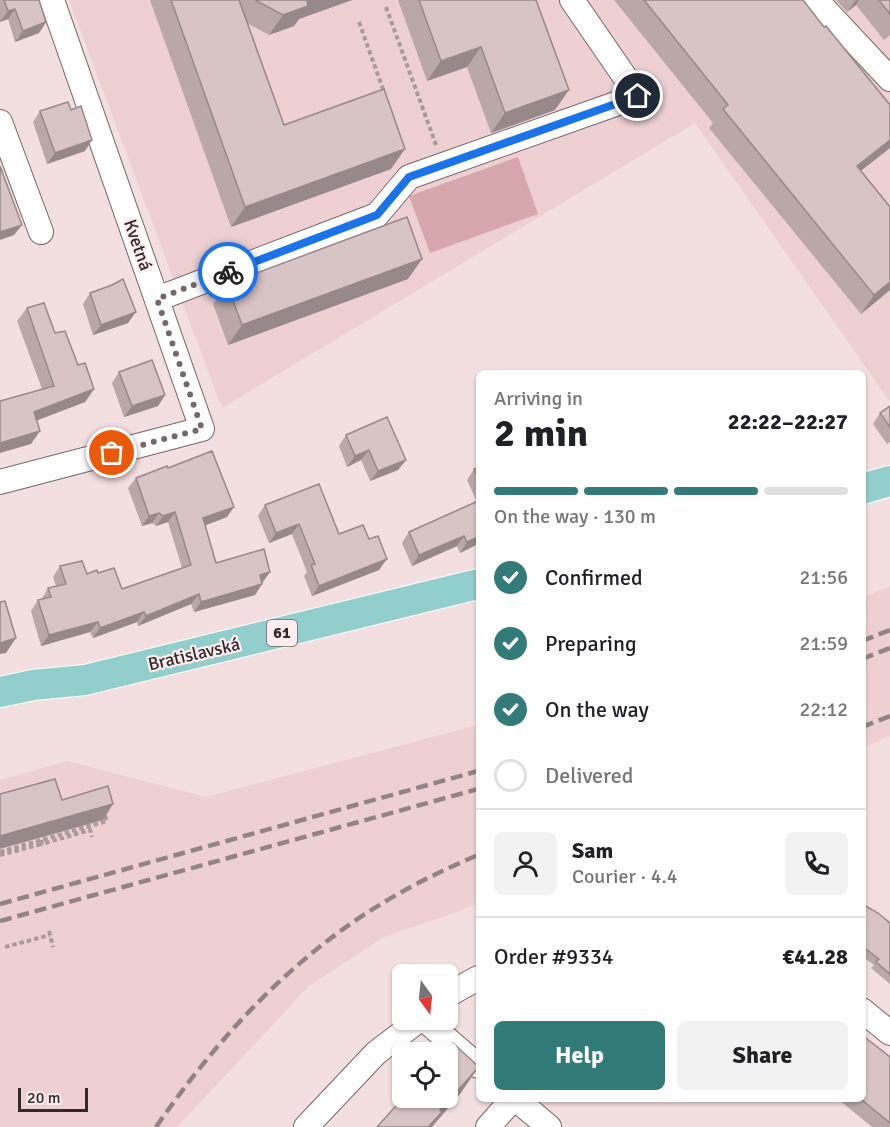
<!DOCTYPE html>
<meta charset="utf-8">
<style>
:root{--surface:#fff;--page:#f2f2f2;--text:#202124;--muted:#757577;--line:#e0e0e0;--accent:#327b78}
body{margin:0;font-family:Signika,sans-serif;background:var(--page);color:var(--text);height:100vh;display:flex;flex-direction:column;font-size:22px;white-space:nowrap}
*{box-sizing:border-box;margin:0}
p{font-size:20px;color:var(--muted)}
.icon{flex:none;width:33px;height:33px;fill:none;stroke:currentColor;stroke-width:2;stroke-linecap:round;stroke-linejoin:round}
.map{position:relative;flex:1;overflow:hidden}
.details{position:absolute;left:476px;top:370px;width:390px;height:732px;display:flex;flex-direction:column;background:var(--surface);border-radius:9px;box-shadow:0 2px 4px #0004}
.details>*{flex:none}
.needle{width:39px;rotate:165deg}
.fabs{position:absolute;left:392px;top:964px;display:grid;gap:12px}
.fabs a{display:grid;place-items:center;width:66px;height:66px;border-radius:9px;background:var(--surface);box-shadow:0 2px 4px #0004;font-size:30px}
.scale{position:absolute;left:18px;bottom:15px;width:70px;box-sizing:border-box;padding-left:6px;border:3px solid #31292a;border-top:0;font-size:16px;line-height:21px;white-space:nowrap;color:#31292a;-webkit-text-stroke:4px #feecee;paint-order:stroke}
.pin{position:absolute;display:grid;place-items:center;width:51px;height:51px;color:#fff;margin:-26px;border:3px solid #fff;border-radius:50%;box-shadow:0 2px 6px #0007}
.courier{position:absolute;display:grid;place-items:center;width:60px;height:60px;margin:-30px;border:4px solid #1a73e8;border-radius:50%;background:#fff;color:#222;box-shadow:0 2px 8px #0007}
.summary em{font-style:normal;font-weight:700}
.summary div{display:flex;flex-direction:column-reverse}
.summary{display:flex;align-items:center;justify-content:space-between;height:102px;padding:0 18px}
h1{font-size:39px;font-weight:700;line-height:45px}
.bar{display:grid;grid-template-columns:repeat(4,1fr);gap:9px 6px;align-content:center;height:72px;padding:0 18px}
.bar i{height:8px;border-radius:4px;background:var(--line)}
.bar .selected{background:var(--accent)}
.bar p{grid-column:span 4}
.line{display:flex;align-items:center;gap:15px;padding:0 18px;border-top:2px solid var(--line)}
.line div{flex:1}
.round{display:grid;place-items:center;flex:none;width:63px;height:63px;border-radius:9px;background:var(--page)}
ol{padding:0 18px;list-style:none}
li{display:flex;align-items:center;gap:18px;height:66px}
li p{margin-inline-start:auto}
li .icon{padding:6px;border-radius:50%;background:var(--accent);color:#fff;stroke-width:4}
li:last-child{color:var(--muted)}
li i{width:33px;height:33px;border:3px solid var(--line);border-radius:50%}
.primary-button{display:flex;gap:12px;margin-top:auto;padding:12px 18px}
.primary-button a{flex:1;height:69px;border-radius:9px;background:var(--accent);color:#fff;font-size:24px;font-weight:700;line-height:69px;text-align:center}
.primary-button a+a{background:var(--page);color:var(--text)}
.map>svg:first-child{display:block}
</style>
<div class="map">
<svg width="890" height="1127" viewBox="0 0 890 1127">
<rect width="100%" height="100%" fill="#f3dee0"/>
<g fill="#eed0d3">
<path d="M69,0H890V402L695,123L222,408Z"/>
<path d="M890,586V736L863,747V598Z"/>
<path d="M478,725V903L454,913L384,937L309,986L177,1127H0V780L67,761L206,797Z"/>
</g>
<path fill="#d8a6ad" d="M518,157L538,214L430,253L409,196Z"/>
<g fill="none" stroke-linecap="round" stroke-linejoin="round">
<g stroke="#776467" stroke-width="26">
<g id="minor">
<path d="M816,0L890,79"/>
<path d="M0,122L41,232"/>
<path d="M157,299L377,215L409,177L638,96L572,0"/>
<path d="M0,482L202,429L52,0"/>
<path d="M447,996L453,992L478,978"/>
<path d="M862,1010L890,1033"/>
<path d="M425,1020L478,1066"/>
<path d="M517,1100L549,1127"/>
<path d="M306,1127L376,1053L419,1020"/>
<path d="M488,1127L512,1100"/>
</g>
</g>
<g stroke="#fff" stroke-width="32">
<g id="major">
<path d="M862,489L890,481"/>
<path d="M0,692L33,685L85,680L478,584"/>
</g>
</g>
<g stroke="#aa9a9b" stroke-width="4" stroke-dasharray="4.5 3" stroke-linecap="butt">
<path d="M386,7L436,145"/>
<path d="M359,22L384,92"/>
<path d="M41,840L42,844L90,830L92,837"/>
<path d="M0,852L107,821L104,813"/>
<path d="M0,855L42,844"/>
<path d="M49,931L53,947"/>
<path d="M5,947L50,935"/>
</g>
<use href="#minor" stroke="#fff" stroke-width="24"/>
<use href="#major" stroke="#91cecc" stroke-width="30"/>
<g stroke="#928485" stroke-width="4.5" stroke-dasharray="12 6" stroke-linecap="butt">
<path d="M862,641L890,630"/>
<path d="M862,659L890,648"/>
<path d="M862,727L890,716"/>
<path d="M0,904L478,771"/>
<path d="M0,921L478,789"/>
<path d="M156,1127C217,1039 289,960 381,904C412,885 445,869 478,855"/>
</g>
</g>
<g fill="#baa8a9">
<path d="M0,0H39L46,22L39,33L15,42L8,19L0,22Z"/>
<path d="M150,0H352L299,19L294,26L269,35L247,23L284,125L391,169L231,227Z"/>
<path d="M398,0H536L555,110L491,133L467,67L427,81Z"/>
<path d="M614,0H803L824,27L861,171L890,207V290L861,314L709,128L713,123Z"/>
<path d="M836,0H890V35L884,40L856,5L847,12Z"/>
<path d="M40,111L85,151L47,164L33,122Z"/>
<path d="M408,279L228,345L213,304L227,284Z"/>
<path d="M90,293L128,323L93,335L83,304Z"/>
<path d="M27,308L55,333L94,389L85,402L37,420L31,444L42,389L17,321Z"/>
<path d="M119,372L165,395L158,406L124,417L112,383Z"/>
<path d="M890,406V442L887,444L873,424L880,413Z"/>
<path d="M346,435L406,460L398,470L370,481L361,460L347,467L339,446Z"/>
<path d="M478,467V544L460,553L457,546L412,566L402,543L409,532L477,502L467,480L474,469Z"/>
<path d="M168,468L227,517L205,525L216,563L263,582L255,595L194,612L191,604L138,626L137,622L93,638L90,632L41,646L31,611L38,600H41L48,588L56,586L53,577L60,566L87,574L98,573L122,589L182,568L168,522L156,526L152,523L142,526L128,488L136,478Z"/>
<path d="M265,505L339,534L379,570L312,596L304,576L307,572L292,534L269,543L258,516Z"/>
<path d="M862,904L890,923V984L871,968L874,965L862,956Z"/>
<path d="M890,1057V1127H872L839,1100H862Z"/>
</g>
<g fill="#97888a">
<path d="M310,0H352L299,19L294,26L269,35L283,15Z"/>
<path d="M856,0H859L856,5L847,12Z"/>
<path d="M15,9L8,19L0,22L8,11Z"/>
<path d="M46,22L39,33L15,42L23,31Z"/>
<path d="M481,47L467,67L427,81L441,61Z"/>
<path d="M569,90L555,110L491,133L505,113Z"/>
<path d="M92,140L85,151L47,164L55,153Z"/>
<path d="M890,140V148L843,185L857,166Z"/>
<path d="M405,149L391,169L231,227L245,207Z"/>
<path d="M22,225L14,235L0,240V232Z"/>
<path d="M422,259L408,279L228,345L242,325Z"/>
<path d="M890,282V290L861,314L874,295Z"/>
<path d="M136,312L128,323L93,335L101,325Z"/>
<path d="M94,389L85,402L25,425L34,412Z"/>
<path d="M165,395L158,406L124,417L132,406Z"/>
<path d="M40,431L31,444L0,453V443Z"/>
<path d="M369,450L361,460L347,467L355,456Z"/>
<path d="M406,460L398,470L370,481L378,471Z"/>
<path d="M234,507L227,517L196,529L203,518Z"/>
<path d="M175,512L168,522L156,526L163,516Z"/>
<path d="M159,513L152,523L142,526L149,516Z"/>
<path d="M299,524L292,534L269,543L276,533Z"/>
<path d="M464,536L457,546L412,566L419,555Z"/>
<path d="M478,537V544L460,553L467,542Z"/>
<path d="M387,559L379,570L312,596L319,586Z"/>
<path d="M270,572L263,582L252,585L260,575Z"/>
<path d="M262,584L255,595L194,612L201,602Z"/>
<path d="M199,594L191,604L138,626L146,616Z"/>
<path d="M144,612L137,622L93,638L100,628Z"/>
<path d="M98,622L90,632L41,646L49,635Z"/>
<path d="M16,638L6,653L0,654V643Z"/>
<path d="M113,804L103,820L0,849V836Z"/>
<path d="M478,1068L460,1094L432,1127H428L440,1110Z"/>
</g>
<g fill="#d8c3c5" stroke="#97888a" stroke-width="1.5">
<path d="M4,0H39L46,22L23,31L15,9L8,11Z"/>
<path d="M171,0H239L284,125L384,89L405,149L245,207Z"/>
<path d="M255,0H310L307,1L308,6L283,15Z"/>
<path d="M419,0H536L569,90L505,113L481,47L441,61Z"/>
<path d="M644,0H803L824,27L826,26L890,105V140L857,166L890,207V282L874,295L723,109L728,105Z"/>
<path d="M879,0H890V14Z"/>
<path d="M68,102L71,110L81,106L92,140L55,153L40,111Z"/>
<path d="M0,166L22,225L0,232Z"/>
<path d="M407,217L422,259L242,325L227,284Z"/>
<path d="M123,279L136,312L101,325L90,293L112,285Z"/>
<path d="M44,303L55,333L65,331L78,365L85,363L94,389L34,412L40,431L0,443V401L54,386L27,308Z"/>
<path d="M152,360L165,395L132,406L119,372Z"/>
<path d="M890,406V427L880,413Z"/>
<path d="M387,417L406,460L378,471L369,450L355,456L346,435Z"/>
<path d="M212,451L234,507L203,518L216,563L264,549L270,572L260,575L262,584L201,602L199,594L146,616L144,612L100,628L98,622L49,635L38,600L51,597L48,588L66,584L60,566L82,561L87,574L97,570L98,573L114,568L122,589L191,565L175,512L163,516L159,513L149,516L136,478L167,466L168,468Z"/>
<path d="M478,467V478L474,469Z"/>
<path d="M319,484L339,534L363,525L369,539L378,536L387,559L319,586L311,565L315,564L299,524L276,533L265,505Z"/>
<path d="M478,501V537L467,542L464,536L419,555L409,532Z"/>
<path d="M5,601L16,638L0,643V602Z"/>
<path d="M55,779L62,800L108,786L113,804L0,836V794Z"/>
<path d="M862,904L878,913L890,923V974L876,962L879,959L862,946Z"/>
<path d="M862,1035L890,1057V1123L862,1100Z"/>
<path d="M453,1043L478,1066V1068L440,1110L442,1112L428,1127H377L403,1098H447V1053H444Z"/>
</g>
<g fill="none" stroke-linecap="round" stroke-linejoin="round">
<path stroke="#75686a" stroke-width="6" stroke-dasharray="0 10.8" d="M112,453L202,429L157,299L228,272"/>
<path stroke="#1a73e8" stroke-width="8" d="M228,272L377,215L409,177L638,96"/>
</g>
<g text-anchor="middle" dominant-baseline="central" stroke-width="4.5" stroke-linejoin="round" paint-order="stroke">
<rect fill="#feecee" stroke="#6e6465" stroke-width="1.5" x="267" y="620" width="30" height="26" rx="4.5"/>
<g font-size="16" font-weight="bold" fill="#31292a">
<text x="282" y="633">61</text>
</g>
<g font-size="18" fill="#31292a" stroke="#feecee">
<text transform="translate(138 245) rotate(71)">Kvetná</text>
<text transform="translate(194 654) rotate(-13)">Bratislavská</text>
</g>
</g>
</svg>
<div class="fabs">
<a><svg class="needle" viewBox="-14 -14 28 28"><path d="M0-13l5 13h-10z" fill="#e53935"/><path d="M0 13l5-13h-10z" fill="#757577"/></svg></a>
<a><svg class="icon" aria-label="locate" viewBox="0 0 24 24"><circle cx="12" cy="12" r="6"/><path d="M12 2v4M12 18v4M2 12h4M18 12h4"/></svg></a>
</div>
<div class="scale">20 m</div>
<div class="pin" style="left:112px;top:453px;background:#ea580c"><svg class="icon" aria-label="bag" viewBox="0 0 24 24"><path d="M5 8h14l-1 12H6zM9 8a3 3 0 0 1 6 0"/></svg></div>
<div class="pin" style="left:638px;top:96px;background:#1f2937"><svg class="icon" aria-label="home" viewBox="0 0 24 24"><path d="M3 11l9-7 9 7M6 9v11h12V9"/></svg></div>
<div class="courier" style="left:228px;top:272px"><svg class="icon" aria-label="bike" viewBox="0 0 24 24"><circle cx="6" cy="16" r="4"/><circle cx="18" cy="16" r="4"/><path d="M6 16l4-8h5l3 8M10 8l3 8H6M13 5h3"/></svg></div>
<section class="details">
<div class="summary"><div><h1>2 min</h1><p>Arriving in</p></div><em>22:22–22:27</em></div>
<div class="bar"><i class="selected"></i><i class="selected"></i><i class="selected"></i><i></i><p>On the way · 130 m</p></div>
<ol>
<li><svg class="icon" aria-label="check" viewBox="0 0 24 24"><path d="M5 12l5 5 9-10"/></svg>Confirmed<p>21:56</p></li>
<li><svg class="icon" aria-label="check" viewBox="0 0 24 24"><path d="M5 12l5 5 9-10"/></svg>Preparing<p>21:59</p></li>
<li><svg class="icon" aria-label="check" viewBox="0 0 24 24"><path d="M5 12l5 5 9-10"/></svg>On the way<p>22:12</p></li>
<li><i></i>Delivered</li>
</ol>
<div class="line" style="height:108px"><a class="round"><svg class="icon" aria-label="person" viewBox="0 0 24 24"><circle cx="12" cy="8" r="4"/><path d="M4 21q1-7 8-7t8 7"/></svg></a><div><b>Sam</b><p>Courier · 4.4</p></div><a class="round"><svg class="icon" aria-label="phone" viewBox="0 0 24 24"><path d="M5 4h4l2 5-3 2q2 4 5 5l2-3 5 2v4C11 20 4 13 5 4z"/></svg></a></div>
<div class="line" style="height:78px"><div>Order #9334</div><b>€41.28</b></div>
<div class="primary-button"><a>Help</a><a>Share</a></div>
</section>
</div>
